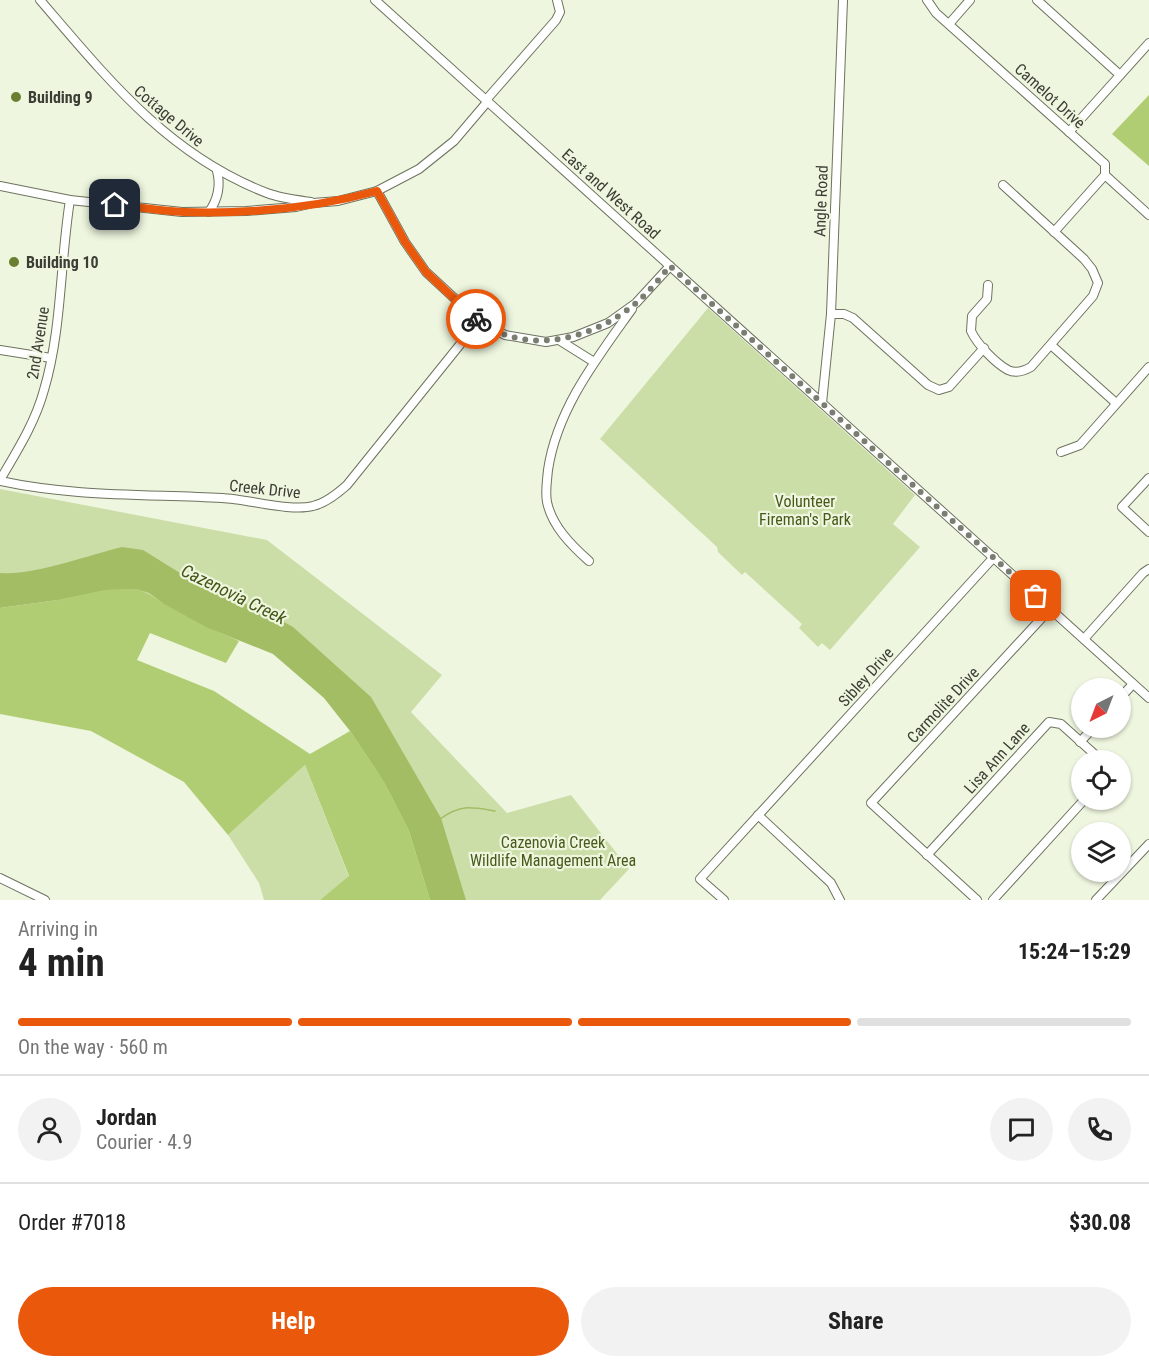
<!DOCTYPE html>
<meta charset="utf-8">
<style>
:root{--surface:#fff;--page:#f2f2f2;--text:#222;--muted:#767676;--line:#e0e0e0;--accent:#ea580c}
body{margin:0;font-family:"Roboto Condensed",sans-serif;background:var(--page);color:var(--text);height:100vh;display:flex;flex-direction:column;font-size:22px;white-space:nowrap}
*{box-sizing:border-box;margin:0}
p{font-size:20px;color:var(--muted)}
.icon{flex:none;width:33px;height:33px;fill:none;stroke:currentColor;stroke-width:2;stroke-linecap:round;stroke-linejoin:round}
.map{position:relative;height:900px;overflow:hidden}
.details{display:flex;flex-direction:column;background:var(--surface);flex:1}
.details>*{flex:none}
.needle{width:39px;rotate:222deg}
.controls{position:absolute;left:1071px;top:678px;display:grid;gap:12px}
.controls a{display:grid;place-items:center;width:60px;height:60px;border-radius:50%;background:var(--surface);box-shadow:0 2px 4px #0004;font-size:30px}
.pin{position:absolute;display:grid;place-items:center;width:51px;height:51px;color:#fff;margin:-26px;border-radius:12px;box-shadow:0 3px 9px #0006}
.courier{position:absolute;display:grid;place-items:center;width:60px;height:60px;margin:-30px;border:4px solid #ea580c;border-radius:50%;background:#fff;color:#222;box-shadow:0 2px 8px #0007}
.overview em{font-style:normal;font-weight:700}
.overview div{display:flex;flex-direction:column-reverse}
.overview{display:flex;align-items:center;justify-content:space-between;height:102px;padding:0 18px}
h1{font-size:39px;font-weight:700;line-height:45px}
.bar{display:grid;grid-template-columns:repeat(4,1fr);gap:9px 6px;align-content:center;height:72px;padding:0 18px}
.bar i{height:8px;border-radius:4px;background:var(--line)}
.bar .current{background:var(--accent)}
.bar p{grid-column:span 4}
.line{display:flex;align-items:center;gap:15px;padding:0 18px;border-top:2px solid var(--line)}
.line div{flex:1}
.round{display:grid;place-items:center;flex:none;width:63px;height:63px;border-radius:32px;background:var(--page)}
.button{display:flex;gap:12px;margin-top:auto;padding:12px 18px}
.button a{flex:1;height:69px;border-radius:36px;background:var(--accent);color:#fff;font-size:24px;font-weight:700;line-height:69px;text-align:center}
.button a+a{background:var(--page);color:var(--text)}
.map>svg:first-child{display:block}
</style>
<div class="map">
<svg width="1149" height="900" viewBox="0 0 1149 900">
<rect width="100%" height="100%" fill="#eef6df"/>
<g fill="#ccdea7">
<path d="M708,308L915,495L893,524L920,547L830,650L822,643L818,647L799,628L802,624L745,572L742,575L718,552L717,547L600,439Z"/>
<path d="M0,489L267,540L442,675L411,712L507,813L571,795L629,869L600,900H452L310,656L0,587Z"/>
<path d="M305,765L349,877L320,900H264L259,883L228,835Z"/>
</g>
<g fill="#b1cd74">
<path d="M1149,95V166L1112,134Z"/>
<path d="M136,589C150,593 158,601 170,607C193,619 215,631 239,641L226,663L150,633L137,660L214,691L310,754L350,731L384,782L409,831L430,900H320L349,876L305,765L228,835L184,782L91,731L0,714V608L58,600L106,590Z"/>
</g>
<path fill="#a3bd65" d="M122,547L143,550L201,586L266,612L293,627L371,697L441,818L466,900H430L409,831L384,782L350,731L324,698L273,654L206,627L164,604L149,593L136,589L106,590L58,600L0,608V573C32,576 89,555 122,547Z"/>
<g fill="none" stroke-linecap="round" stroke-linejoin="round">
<path stroke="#a3bd65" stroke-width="1.5" d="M440,819C461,804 471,807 495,811"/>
<g stroke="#6c735e" stroke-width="10">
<g id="minor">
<path d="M40,0C107,78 168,155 267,193C280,198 297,200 311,202"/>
<path d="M375,0L1149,698"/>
<path d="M927,0L936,13L1105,164V175L1149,215"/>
<path d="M1037,0L1120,75"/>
<path d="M949,24L970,0"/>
<path d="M486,100L556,20L560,12L557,0"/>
<path d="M1069,132L1149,43"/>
<path d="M0,186L70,200L182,212L246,211L296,207L313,203L338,201L377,191L419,169L454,141L488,101"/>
<path d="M377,191L405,242L426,272L479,321L505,335L546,342L573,337L608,323L636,303L670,266"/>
<path d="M209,212C218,199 221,186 217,171"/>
<path d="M1054,232L1105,175"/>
<path d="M988,285L987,299L972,316L971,331C977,344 995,363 1008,370C1016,374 1024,371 1031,367L1093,296L1098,283L1092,269L1084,259L1003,185"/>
<path d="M831,314H844L853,318L928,385L939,390L949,387L984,348"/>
<path d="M559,340L594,362"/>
<path d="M1051,345L1116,403"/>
<path d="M0,350L51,358"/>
<path d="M822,403L831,314L843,0"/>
<path d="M1061,452L1080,445L1149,367"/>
<path d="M1149,478L1122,507L1149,532"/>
<path d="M0,480C17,451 35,423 44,390C62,330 60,262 70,200"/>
<path d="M0,481C74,497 148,494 222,498C247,499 291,512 313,506C326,503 337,494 347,485L479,321"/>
<path d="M589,561C571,545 552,526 547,502C545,492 547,481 548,470C557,409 597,358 632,309"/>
<path d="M1084,639L1143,573L1149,569"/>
<path d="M1120,698L1133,684"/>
<path d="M1080,742L1093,728"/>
<path d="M758,815L831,883L840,900"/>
<path d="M927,855L1049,722L1061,724L1101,760"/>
<path d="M0,878L45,900"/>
<path d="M724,900L700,879L994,557"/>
<path d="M977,900L871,803L1050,609"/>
<path d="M993,900L1084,800"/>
<path d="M1096,900L1149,844"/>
</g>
</g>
<use href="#minor" stroke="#fff" stroke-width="8"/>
</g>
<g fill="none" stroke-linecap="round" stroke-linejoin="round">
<path stroke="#7a7e70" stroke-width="6" stroke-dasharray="0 10.8" d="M476,319C524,357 593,340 636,303C649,292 660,278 670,266L1036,596"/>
<path stroke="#ea580c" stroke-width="8" d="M115,205C138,207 161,211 184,212C249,214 315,208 377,191L405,242L426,272L476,319"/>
</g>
<g fill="#697f31" stroke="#eef6df" stroke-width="2">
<circle cx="16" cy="97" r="6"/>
<circle cx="14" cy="262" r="6"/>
</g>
<g text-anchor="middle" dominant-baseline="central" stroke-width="4.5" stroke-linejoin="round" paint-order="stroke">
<g font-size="16" fill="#3b3e35" stroke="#eef6df">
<text transform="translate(1050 96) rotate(42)">Camelot Drive</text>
<text transform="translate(169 116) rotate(40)">Cottage Drive</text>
<text transform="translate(611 194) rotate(42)">East and West Road</text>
<text transform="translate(821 201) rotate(-88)">Angle Road</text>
<text transform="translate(38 343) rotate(-81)">2nd Avenue</text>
<text transform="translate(265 489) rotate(6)">Creek Drive</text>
<text transform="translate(866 677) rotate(-48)">Sibley Drive</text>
<text transform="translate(943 705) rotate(-47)">Carmolite Drive</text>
<text transform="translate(997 758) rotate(-48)">Lisa Ann Lane</text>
</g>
<g font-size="16" font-weight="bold" fill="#3b3e35" stroke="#eef6df" text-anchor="start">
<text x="28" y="97">Building 9</text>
<text x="26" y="262">Building 10</text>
</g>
<g font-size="16" fill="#48591a" stroke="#eef6df">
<text x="805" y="501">Volunteer<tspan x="805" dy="18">Fireman's Park</tspan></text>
<text x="553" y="842">Cazenovia Creek<tspan x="553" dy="18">Wildlife Management Area</tspan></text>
</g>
<g font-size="18" font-style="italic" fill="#435414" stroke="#eef6df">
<text transform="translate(234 594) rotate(26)">Cazenovia Creek</text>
</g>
</g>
</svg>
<div class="controls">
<a><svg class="needle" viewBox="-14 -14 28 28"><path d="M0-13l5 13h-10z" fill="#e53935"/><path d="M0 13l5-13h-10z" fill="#767676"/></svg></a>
<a><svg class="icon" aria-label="locate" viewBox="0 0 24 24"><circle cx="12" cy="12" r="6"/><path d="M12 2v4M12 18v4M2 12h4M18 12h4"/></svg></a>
<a><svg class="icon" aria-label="layers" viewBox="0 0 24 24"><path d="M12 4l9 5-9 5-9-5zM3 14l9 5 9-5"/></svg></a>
</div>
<div class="pin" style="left:1036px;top:596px;background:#ea580c"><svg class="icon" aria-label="bag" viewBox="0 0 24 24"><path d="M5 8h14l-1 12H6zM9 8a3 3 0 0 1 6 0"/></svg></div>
<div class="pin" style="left:115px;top:205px;background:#1f2937"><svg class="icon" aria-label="home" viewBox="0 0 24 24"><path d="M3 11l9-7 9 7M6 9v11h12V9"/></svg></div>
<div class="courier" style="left:476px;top:319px"><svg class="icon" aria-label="bike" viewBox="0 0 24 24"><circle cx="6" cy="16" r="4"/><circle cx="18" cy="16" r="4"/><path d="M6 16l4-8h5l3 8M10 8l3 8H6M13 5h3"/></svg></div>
</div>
<section class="details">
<div class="overview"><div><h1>4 min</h1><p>Arriving in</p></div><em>15:24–15:29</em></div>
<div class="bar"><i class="current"></i><i class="current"></i><i class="current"></i><i></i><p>On the way · 560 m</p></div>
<div class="line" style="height:108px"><a class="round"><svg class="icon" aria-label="person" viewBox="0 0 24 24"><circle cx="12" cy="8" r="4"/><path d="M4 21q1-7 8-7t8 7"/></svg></a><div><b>Jordan</b><p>Courier · 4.9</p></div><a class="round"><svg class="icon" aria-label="chat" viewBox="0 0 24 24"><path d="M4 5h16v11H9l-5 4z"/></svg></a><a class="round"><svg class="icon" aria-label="phone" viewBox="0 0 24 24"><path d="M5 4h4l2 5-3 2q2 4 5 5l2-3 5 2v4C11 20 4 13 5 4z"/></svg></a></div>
<div class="line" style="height:78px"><div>Order #7018</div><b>$30.08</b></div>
<div class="button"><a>Help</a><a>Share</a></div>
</section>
